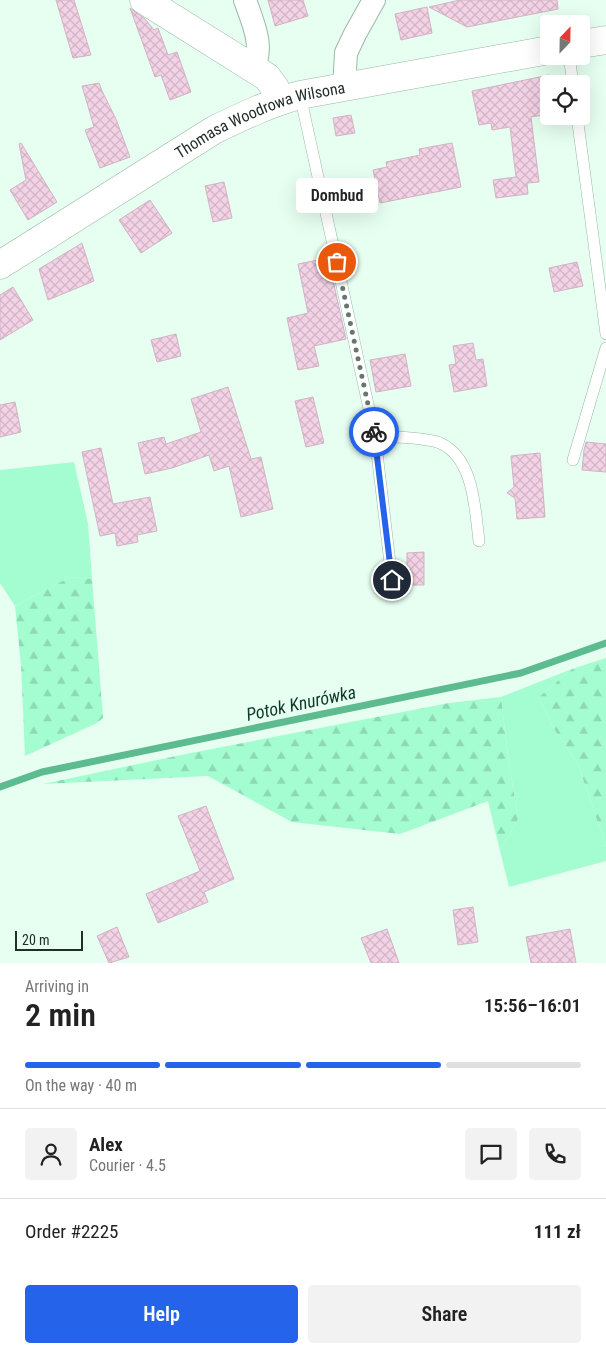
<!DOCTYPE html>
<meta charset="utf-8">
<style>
:root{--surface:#fff;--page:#f2f2f2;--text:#222;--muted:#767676;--line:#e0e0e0;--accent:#2563eb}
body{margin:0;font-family:"Roboto Condensed",sans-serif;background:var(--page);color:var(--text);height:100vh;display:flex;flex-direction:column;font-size:19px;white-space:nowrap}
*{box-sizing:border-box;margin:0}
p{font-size:16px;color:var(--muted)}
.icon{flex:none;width:28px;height:28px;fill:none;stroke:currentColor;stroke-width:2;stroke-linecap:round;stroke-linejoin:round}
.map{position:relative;height:963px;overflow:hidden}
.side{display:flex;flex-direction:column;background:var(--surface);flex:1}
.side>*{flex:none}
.needle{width:32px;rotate:22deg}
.controls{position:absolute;left:540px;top:15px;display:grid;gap:10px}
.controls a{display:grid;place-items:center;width:50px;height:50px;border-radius:5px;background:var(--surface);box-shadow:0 5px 20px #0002;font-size:25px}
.scale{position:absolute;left:15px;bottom:12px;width:68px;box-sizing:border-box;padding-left:5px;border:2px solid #222e28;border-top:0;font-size:14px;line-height:18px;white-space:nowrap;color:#222e28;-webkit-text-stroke:4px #e6fff1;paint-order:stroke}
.pin{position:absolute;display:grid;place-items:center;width:42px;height:42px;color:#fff;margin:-21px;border:2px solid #fff;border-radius:50%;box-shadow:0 1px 5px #0007}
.courier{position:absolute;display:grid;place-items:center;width:50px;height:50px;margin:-25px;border:4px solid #2563eb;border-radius:50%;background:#fff;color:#222;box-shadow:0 1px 6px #0007}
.bubble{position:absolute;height:35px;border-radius:5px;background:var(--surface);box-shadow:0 5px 20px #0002;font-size:16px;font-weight:600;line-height:35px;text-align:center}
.head em{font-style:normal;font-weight:600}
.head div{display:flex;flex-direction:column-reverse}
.head{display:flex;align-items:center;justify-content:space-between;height:85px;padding:0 25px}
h1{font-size:32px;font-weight:600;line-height:38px}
.bar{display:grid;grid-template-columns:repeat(4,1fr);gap:8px 5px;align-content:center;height:60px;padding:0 25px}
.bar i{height:6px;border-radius:4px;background:var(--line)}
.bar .current{background:var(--accent)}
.bar p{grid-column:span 4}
.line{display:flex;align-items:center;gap:12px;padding:0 25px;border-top:1px solid var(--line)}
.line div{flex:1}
.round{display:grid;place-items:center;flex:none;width:52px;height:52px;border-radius:5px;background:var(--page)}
.action{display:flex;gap:10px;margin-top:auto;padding:10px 25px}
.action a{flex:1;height:58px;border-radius:5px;background:var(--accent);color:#fff;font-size:20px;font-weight:600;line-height:58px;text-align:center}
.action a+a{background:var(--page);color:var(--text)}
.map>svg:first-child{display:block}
</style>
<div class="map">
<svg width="606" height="963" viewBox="0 0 606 963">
<defs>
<pattern id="forest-firs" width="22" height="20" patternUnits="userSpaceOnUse" patternTransform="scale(1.25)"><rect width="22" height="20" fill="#a4fdd0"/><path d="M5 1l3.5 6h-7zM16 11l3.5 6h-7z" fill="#8dd9b3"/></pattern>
<pattern id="building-cross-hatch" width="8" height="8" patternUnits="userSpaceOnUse" patternTransform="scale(1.25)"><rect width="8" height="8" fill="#f4d2e5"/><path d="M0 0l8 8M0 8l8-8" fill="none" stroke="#d1b5c4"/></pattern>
</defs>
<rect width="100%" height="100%" fill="#e6fff1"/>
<g fill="#a4fdd0">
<path d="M74,462L88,524L92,579L70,577L15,606L0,583V470Z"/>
<path d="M572,669L539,697L552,726L578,764L606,847V861L509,887L500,851L518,819L508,756L501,697Z"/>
</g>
<g fill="url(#forest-firs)">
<path d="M70,577L92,579L103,718L97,723L25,756L21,665L15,606Z"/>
<path d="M606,658V847L578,764L552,726L539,697L572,669Z"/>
<path d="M501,697L508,756L518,819L500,851L488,801L400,834L292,822L208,776L43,784L181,755L449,703Z"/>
</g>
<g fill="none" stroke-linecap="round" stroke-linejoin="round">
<path stroke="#5cbc8f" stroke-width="7" d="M0,787L42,772L521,673L606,643"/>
</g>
<g fill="url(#building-cross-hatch)" stroke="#d0b4c3">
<path d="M56,0H74L91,55L73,58Z"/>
<path d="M268,0H303L308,16L275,26Z"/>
<path d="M460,0H557L558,9L467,27L429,7Z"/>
<path d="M427,7L432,33L401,40L395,14Z"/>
<path d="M130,8L145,19L154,30L158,28L168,55L177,52L191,92L170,100L161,75L155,77Z"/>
<path d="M549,75V114L531,117L539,182L527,183L528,194L496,198L493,180L516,177L510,127L492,130L491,123L479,125L472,91Z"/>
<path d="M99,83L102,91L116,119L130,157L100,168L85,130L94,127L82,86Z"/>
<path d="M351,115L355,133L336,136L333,118Z"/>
<path d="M21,143L57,202L28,220L10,190L26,180L19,144Z"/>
<path d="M452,143L461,187L380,203L373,170L387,167L386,162L420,155L419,149Z"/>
<path d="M224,182L232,218L213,222L205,186Z"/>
<path d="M150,200L172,233L141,253L119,220Z"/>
<path d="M82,243L94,281L48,300L39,269Z"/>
<path d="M328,258L346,339L314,346L319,366L298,370L287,318L308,313L298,264Z"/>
<path d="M577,262L583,286L554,292L549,268Z"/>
<path d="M13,287L33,320L0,340V295Z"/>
<path d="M176,334L181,356L157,362L151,340Z"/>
<path d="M473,343L476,360L483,359L487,386L454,392L449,365L456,364L453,346Z"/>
<path d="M405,354L411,386L376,392L370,360Z"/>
<path d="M228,387L251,459L261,457L273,509L241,517L229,466L214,471L209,455L172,468L145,474L138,443L164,437L166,444L201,432L191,399Z"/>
<path d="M313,397L324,443L306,447L295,401Z"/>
<path d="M15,402L21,432L0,437V405Z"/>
<path d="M586,442L606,444V472L582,470L584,450Z"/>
<path d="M101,448L113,504L150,497L157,531L137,535L138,542L117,546L115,533L100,536L82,452Z"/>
<path d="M540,453L545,517L517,519L515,498L507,493L514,487L511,456Z"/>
<path d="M424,552V585H407V553Z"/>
<path d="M206,806L234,879L204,892L208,902L158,923L146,894L200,871L178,816Z"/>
<path d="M473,907L478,942L458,945L453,910Z"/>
<path d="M117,927L129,957L109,963L97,936Z"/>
<path d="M387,929L399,963H371L361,938Z"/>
<path d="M570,929L576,963H531L526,937Z"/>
</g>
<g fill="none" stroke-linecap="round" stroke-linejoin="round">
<g stroke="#9ab7a7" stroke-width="12">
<g id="lane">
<path d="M569,56L573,84"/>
<path d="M300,95L375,436L392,580"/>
<path d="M577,116L606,334"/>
<path d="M375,436C392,437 424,437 440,443C474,458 475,509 479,541"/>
<path d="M573,460L606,348"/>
</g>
</g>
<g stroke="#9ab7a7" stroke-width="24">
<g id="street">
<path d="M245,0C252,21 265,46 253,68"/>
<path d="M344,87L346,53L355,34L374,0"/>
</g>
</g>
<g stroke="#9ab7a7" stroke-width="29">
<g id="secondary">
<path d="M144,0L267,77L275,88L281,100"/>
<path d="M581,44L606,40"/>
<path id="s1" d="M0,265L214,130C243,116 270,103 300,95L549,50"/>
</g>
</g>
<use href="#lane" stroke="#fff" stroke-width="11"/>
<use href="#street" stroke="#fff" stroke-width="22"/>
<use href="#secondary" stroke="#fff" stroke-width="28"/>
</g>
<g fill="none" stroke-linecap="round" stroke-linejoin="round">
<path stroke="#67776e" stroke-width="5" stroke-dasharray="0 9" d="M337,262L374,432"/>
<path stroke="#2563eb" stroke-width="6" d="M374,432L392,580"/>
</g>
<g text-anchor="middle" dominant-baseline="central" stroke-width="4" stroke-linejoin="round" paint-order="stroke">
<g font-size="16" fill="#222e28" stroke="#e6fff1">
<text stroke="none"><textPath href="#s1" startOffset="300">Thomasa Woodrowa Wilsona</textPath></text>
</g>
<g font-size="18" font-style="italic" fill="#0f3927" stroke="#e6fff1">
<text transform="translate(301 703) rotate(-12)">Potok Knurówka</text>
</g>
</g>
</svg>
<div class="controls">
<a><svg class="needle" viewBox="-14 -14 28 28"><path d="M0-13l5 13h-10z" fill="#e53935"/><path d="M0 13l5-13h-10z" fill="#767676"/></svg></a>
<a><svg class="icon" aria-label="locate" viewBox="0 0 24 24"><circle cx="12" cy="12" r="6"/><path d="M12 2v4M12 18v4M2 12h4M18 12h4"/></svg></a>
</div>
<div class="scale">20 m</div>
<div class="pin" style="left:337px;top:262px;background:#ea580c"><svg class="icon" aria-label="bag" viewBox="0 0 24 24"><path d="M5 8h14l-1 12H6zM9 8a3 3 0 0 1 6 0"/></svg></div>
<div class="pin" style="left:392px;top:580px;background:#1f2937"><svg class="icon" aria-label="home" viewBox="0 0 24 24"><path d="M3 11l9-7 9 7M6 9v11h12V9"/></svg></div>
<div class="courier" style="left:374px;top:432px"><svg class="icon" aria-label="bike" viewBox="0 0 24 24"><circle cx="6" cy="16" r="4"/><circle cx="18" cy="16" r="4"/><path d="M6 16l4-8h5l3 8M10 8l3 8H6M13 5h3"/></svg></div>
<div class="bubble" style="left:296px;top:178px;width:82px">Dombud</div>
</div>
<section class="side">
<div class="head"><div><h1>2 min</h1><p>Arriving in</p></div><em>15:56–16:01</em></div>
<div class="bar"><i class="current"></i><i class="current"></i><i class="current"></i><i></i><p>On the way · 40 m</p></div>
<div class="line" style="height:90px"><a class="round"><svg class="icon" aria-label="person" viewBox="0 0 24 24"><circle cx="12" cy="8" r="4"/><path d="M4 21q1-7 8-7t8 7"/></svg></a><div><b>Alex</b><p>Courier · 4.5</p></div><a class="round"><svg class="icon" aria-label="chat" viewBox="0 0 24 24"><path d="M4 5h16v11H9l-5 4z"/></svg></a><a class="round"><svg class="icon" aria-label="phone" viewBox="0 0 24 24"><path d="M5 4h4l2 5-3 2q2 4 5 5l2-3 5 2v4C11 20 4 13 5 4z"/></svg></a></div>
<div class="line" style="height:65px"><div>Order #2225</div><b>111 zł</b></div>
<div class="action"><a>Help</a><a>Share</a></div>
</section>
